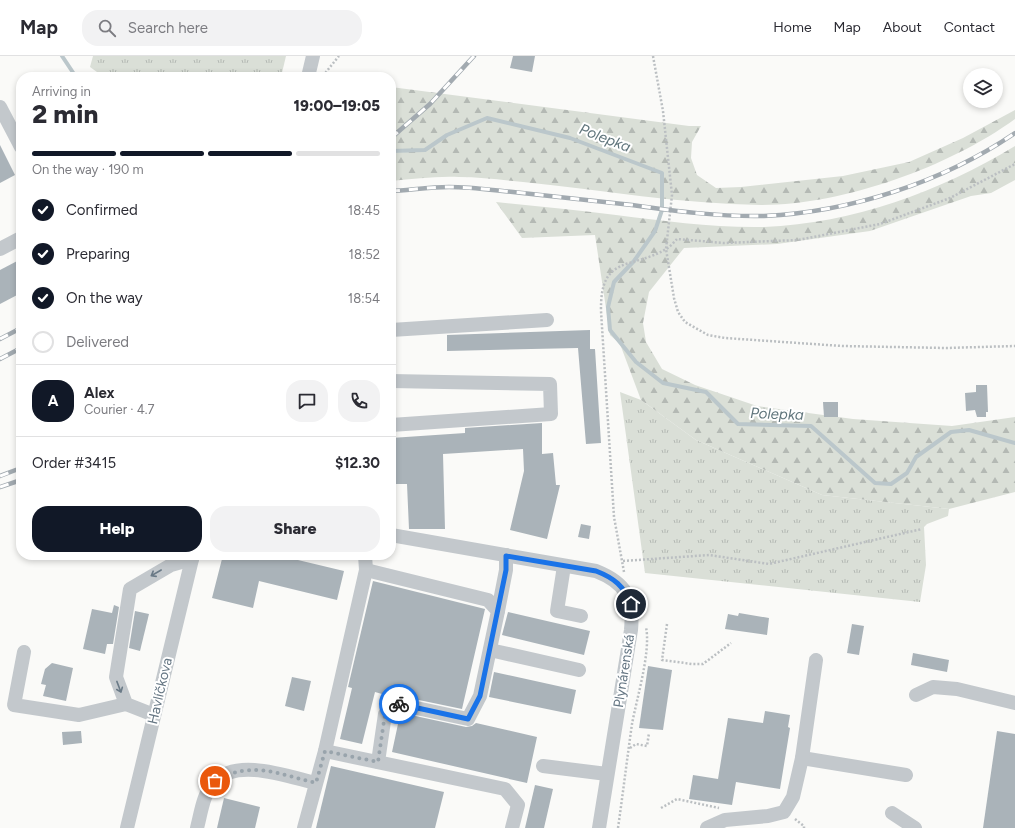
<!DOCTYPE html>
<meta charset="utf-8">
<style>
:root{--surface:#fff;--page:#f2f2f3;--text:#2b2b33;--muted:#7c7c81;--line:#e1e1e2;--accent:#111827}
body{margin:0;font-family:Figtree,sans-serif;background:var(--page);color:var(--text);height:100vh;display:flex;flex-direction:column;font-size:15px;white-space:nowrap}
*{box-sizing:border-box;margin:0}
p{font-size:13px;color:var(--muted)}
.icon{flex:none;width:22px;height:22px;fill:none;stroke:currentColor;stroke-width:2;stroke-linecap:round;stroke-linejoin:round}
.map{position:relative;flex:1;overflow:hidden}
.sheet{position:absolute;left:16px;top:16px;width:380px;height:488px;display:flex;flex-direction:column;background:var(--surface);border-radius:16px;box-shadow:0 2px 6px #0003}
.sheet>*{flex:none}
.controls{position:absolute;left:963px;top:12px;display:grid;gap:8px}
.controls a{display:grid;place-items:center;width:40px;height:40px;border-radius:50%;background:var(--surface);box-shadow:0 2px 6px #0003;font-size:20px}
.pin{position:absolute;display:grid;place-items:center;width:34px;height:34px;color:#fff;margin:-17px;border:2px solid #fff;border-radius:50%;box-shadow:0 1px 4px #0007}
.courier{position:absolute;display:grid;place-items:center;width:40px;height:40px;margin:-20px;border:3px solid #1a73e8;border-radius:50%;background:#fff;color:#222;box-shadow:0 1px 5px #0007}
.summary em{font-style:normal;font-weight:800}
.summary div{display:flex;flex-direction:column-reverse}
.summary{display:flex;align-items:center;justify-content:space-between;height:68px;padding:0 16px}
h1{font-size:26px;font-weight:800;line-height:30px}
.bar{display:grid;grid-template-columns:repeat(4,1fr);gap:6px 4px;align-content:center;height:48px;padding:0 16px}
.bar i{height:5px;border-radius:3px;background:var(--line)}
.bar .selected{background:var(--accent)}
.bar p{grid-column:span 4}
.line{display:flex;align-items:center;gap:10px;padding:0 16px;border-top:1px solid var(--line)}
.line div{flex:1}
.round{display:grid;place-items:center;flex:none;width:42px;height:42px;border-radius:16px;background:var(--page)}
ol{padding:0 16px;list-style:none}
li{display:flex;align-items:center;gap:12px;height:44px}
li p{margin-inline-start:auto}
li .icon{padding:4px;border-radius:50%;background:var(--accent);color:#fff;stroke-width:4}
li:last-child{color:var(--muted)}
li i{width:22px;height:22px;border:2px solid var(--line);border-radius:50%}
.button{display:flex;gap:8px;margin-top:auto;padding:8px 16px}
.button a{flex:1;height:46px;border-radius:16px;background:var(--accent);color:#fff;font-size:16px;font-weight:800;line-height:46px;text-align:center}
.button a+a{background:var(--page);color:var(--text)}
header{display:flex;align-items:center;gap:24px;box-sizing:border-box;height:56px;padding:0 20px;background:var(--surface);border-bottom:1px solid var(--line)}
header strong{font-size:19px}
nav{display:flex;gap:22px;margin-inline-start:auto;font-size:14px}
.search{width:280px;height:36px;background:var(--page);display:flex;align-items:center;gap:10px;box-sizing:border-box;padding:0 14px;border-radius:16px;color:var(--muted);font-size:15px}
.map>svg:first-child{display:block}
</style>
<header>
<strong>Map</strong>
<div class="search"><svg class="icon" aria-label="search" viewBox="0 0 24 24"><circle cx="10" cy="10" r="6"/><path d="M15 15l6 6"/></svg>Search here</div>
<nav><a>Home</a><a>Map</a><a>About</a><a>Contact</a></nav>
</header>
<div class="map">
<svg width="1015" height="772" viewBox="0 0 1015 772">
<defs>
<pattern id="grass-tufts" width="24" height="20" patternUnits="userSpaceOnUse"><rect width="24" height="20" fill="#dadfd7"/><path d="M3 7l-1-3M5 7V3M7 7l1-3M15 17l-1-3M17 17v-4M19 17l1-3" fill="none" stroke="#b4b9b4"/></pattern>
<pattern id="forest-firs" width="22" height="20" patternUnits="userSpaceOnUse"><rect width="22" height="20" fill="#dadfd7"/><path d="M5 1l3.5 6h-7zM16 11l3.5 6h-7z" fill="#b4b9b4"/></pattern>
</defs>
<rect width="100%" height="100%" fill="#fafaf8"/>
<g fill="url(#grass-tufts)">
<path d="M93,0H286L281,21H104L90,11Z"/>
<path d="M620,336L641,344L696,384L822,439L949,453L948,460L927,468L924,471L926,509L920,546L645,517Z"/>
</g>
<g fill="url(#forest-firs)">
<path d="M391,31L689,70H701L692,86L691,102L697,119L716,132L741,131L843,120L909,106L963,82L1015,54V63C949,111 843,149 761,149C681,148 602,134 523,126C502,124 480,121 459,121C436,120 414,123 391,125Z"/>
<path d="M1015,90V124L991,137L971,140L870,175L777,188L684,192L649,236L643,267L646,286L662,313L695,329L757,350L853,363L952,370L1015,361V436L949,453L822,439L696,384L641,344L620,288L610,279L595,179L522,182L496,146C536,150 576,154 616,159C665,165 715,172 764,171C854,167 939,136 1015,90Z"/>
</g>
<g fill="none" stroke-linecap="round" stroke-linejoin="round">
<g stroke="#bbc7cb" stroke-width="4">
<path d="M62,0L76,21"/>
<path d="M391,95L425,94L447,79L487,62L570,82L662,117V154L655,175L634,205L614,226L608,251L610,274L636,306L663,327L706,336L738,368L811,370L875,427L891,428L907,417L916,401L951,376L969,374L1015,387"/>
</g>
</g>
<g fill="#aab3b9">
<path d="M513,0H535L532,16L510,12Z"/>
<path d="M0,89L15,119L0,127Z"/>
<path d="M21,203V237L0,248V214Z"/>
<path d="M590,274V293H595L601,387L586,388L578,292L447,295V279Z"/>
<path d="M976,329H987L988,356H986V361H977L975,354L966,355L965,337L976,336Z"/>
<path d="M823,346H838V361H824Z"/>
<path d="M542,367V398L553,397L556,429H560L547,483L510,474L524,415L523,393L443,398L445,473H409L407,428H391V382L465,377V372Z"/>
<path d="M581,468L591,470L589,483L578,481Z"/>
<path d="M223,499H277L344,515L337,544L259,525L253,552L212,542Z"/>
<path d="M373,525L485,553L462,653L395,639L389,640L375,636L362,688L340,683L352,632L348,631Z"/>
<path d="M114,549L119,551L113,588H107L105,598L83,593L92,553L112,557Z"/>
<path d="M135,555L149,558L140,595L129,592Z"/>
<path d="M508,556L590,575L584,599L502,579Z"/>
<path d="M739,557L769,562L767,579L725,573L728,558L738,560Z"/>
<path d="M852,568L864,570L859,599L847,597Z"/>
<path d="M913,597L949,604L947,616L911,609Z"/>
<path d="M52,607L73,612L66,645L43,640L46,629L41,628L45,613Z"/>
<path d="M648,610L672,614L663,674L639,672Z"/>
<path d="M494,616L576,634L571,658L489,641Z"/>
<path d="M292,621L311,625L304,655L285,650Z"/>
<path d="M765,655L790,659L788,671L790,672L780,733L736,726L732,749L689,743L693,719L718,723L728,662L763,667Z"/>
<path d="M397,656L466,671L472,670L476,667L537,681L527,727L392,696L398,668L395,663Z"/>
<path d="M81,675L82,687L63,689L62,676Z"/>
<path d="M997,675L1015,678V772H983Z"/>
<path d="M331,710L444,736L435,772H316Z"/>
<path d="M535,729L553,733L544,772H525Z"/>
<path d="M224,742L260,751L255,772H217Z"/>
</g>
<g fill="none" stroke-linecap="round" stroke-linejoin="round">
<g stroke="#bbbfc2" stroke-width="2.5" stroke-dasharray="2 2" stroke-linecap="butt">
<path d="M653,0L663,55L672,139L666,193L674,242L678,256L685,266L708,279L725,282L842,290L946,292L1015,290"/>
<path d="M325,21L326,16L339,0"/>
<path d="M623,505L709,499L769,508L922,473"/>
<path d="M624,516L614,461L601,255C600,198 631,214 666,193C670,191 674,186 677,183L724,187L798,184L880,168L950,142L1015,108"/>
<path d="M667,568L662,604L692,608H703L731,587"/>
<path d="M630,692L636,688L647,690L649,677"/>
<path d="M661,752L677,743L719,752"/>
<path d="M795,763L804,770V772"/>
<path d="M618,772C623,737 627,703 632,668C637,641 651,596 646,571"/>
</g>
<g stroke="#c3c8cc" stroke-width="14">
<path d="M308,21L313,0"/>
<path d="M0,51L21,91"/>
<path d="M0,193L21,182"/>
<path d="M391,274L547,264"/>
<path d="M391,325L550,328L551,358L391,369"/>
<path d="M391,479L596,515C626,527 634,542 631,574L599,772"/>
<path d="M564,510L557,555L581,560"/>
<path d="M366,514L488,544L498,555L480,640L468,663L393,647L385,658L378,706"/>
<path d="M498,555L506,514V499"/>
<path d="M490,594L579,614"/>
<path d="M24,596L14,649L79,659L126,648"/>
<path d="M916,639L933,631L957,633L1015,647"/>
<path d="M154,659L126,648L116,621L130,533L171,509L192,503"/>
<path d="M325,695L505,733L518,749L512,772"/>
<path d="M802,702L906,719"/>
<path d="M543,710L607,718"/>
<path d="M892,757L915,772"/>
<path d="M127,772L193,499"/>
<path d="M197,772C201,757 203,738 214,726C237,701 289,721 315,727"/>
<path d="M304,772L325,695L366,514L365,499"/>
<path d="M707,772L725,764L768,760L784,756L793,741L802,702L816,604"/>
</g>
<g stroke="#a2aab0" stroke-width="4.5">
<g id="rail">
<path d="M391,82L430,48L474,0"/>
<path d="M391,135C410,134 430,131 449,131C470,131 492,134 513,136C553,140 592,145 632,149C675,155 720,161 764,160C851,156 943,126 1015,77"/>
<path d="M0,283L21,272"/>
<path d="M0,303L21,292"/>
<path d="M0,420L21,412"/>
<path d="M0,431L21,424"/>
</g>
</g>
<use href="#rail" stroke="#fff" stroke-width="3" stroke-dasharray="9" stroke-linecap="butt"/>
</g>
<defs><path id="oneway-shaft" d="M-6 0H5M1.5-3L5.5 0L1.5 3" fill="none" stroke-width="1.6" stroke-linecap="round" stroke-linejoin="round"/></defs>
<g stroke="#6a7a87">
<use href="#oneway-shaft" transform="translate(156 517) rotate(150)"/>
<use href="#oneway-shaft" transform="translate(119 631) rotate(69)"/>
</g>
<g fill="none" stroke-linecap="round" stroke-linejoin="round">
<path stroke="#99a4ac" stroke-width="4" stroke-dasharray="0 7.2" d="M215,725C251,704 278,718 316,727L325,695L378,706L385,658L393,647L399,648"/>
<path stroke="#1a73e8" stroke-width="5" d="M399,648L468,663L480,640L506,514V500L596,515C614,522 624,530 631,548"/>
</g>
<g text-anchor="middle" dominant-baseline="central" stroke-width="4" stroke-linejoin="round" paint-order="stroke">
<g font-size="14" fill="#657683" stroke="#fff">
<text transform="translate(624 615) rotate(-81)">Plynárenská</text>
<text transform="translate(160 635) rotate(-77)">Havlíčkova</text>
</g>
<g font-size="15" font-style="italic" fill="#60757c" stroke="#fff">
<text transform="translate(605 82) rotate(21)">Polepka</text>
<text transform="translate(777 358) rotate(2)">Polepka</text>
</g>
</g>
</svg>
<div class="controls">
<a><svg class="icon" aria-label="layers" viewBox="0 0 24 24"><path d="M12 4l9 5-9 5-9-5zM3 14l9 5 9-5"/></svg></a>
</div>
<div class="pin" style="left:215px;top:725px;background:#ea580c"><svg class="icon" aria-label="bag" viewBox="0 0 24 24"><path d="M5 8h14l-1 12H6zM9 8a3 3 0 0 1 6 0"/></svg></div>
<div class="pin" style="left:631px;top:548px;background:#1f2937"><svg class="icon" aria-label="home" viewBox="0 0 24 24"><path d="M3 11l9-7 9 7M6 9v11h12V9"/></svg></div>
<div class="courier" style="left:399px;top:648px"><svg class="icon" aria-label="bike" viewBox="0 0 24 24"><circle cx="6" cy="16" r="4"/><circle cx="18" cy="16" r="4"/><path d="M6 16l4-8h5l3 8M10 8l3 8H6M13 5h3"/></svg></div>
<section class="sheet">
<div class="summary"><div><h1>2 min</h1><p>Arriving in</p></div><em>19:00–19:05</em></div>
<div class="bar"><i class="selected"></i><i class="selected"></i><i class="selected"></i><i></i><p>On the way · 190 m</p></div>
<ol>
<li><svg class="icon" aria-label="check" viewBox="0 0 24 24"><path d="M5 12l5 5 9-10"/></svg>Confirmed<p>18:45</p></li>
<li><svg class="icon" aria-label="check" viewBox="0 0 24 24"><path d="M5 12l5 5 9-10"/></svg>Preparing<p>18:52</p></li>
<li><svg class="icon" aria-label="check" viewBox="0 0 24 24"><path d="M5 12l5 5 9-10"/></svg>On the way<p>18:54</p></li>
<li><i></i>Delivered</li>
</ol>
<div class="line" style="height:72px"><b class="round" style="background:var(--accent);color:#fff">A</b><div><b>Alex</b><p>Courier · 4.7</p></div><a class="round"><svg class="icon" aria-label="chat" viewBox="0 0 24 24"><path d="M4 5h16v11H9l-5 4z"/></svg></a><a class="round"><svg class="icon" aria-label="phone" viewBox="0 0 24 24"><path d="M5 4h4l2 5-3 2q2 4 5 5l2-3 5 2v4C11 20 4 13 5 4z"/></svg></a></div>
<div class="line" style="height:52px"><div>Order #3415</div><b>$12.30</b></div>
<div class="button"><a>Help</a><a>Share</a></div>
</section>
</div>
